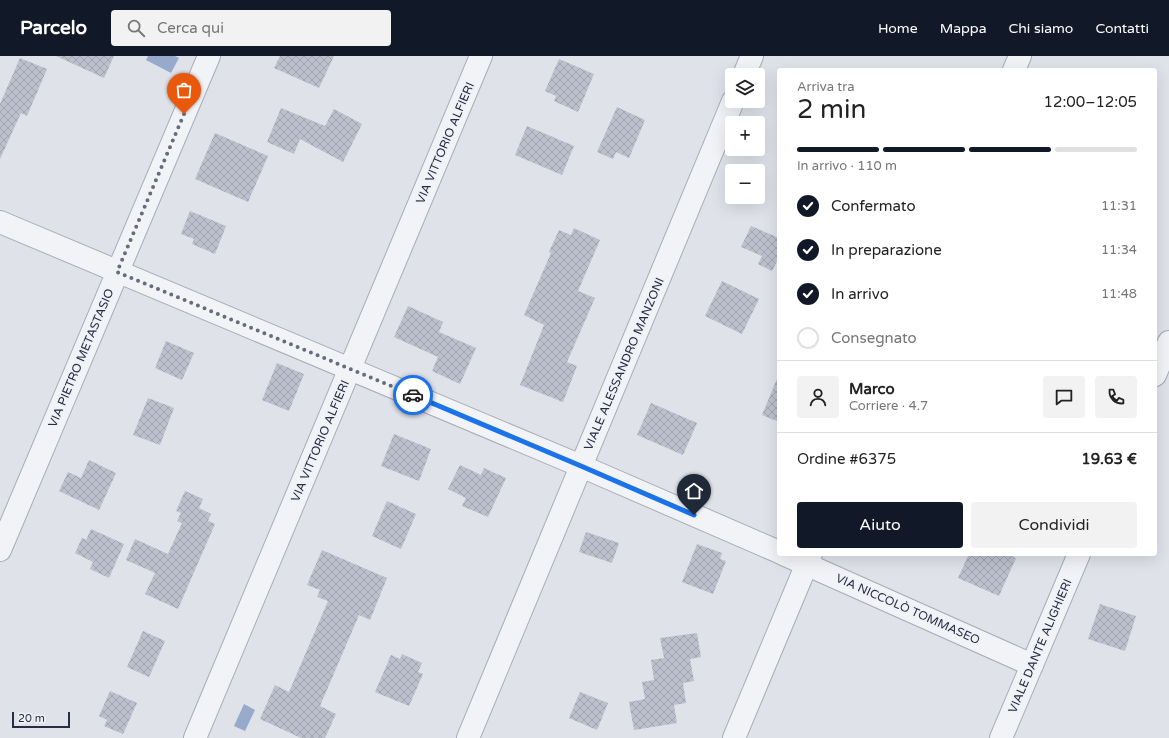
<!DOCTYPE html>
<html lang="it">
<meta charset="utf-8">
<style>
:root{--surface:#fff;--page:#f2f2f2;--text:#222;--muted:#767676;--line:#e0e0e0;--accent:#111827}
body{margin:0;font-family:"Varela Round",sans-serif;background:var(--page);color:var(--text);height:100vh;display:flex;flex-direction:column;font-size:15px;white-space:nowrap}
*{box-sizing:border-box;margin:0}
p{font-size:13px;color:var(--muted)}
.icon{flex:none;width:22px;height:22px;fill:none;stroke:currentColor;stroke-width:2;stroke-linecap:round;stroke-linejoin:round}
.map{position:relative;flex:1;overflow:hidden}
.side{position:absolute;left:777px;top:12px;width:380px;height:488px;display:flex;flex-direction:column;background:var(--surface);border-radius:4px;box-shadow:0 4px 16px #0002}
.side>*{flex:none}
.controls{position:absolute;left:725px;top:12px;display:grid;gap:8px}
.controls a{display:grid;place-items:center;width:40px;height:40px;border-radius:4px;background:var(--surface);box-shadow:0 4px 16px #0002;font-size:20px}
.scale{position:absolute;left:12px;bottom:10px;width:58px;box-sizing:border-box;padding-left:4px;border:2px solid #272d42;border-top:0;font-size:11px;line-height:14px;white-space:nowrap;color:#272d42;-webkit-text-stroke:3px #eff1f7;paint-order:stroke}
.pin{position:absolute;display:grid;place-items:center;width:34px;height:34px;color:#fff;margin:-41px -17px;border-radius:50% 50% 50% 0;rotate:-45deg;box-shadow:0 0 4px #0007}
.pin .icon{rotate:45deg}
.courier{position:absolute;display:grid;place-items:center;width:40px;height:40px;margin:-20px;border:3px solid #1a73e8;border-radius:50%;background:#fff;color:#222;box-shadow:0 1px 5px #0007}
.headline em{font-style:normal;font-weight:600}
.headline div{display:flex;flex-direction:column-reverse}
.headline{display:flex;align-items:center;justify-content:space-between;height:68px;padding:0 20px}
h1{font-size:26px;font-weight:600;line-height:30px}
.bar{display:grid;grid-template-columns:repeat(4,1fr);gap:6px 4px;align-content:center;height:48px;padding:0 20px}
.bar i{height:5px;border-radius:3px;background:var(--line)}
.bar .active{background:var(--accent)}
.bar p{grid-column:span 4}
.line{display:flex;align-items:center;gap:10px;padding:0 20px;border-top:1px solid var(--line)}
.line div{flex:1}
.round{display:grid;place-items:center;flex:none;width:42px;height:42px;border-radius:4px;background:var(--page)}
ol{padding:0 20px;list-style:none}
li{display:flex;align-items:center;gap:12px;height:44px}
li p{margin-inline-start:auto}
li .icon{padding:4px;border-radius:50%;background:var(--accent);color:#fff;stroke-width:4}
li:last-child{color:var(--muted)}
li i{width:22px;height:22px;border:2px solid var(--line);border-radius:50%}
.button{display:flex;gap:8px;margin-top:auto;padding:8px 20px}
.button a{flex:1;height:46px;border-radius:4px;background:var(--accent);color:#fff;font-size:16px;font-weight:600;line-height:46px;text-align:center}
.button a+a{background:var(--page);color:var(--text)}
header{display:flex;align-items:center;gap:24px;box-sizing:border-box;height:56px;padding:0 20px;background:var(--accent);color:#fff}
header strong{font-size:19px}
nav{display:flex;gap:22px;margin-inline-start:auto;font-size:14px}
.search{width:280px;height:36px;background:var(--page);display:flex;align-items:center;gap:10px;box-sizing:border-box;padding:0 14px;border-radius:4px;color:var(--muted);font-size:15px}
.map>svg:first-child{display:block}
</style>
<header>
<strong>Parcelo</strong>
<div class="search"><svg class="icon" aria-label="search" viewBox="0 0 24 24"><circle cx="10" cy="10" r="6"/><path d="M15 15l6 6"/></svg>Cerca qui</div>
<nav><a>Home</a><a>Mappa</a><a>Chi siamo</a><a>Contatti</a></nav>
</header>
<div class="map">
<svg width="1169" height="682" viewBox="0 0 1169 682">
<defs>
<pattern id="building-cross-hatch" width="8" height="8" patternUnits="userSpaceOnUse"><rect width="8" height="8" fill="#bcc0cd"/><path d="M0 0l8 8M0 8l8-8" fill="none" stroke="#a2a5b1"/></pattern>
</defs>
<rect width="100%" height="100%" fill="#dfe2e9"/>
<g fill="#98aacc">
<path d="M148,0H175L179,2L171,17L146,4Z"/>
<path d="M244,648L255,654L245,675L234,670Z"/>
</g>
<g fill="url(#building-cross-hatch)">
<path d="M56,0H114L104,22Z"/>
<path d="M280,0H334L319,32L274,12Z"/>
<path d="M20,2L47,13L27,60L21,57L0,103V48Z"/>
<path d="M559,3L594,18L578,56L554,45L556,40L545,35Z"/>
<path d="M617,51L645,64L629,102L616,96L613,103L597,96Z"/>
<path d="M281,52L325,70L334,53L362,68L343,106L300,83L294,98L267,86Z"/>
<path d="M527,70L574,90L562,119L515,99Z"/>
<path d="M215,77L268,100L248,146L195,123Z"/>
<path d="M190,155L226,170L215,198L192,188L194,183L181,178Z"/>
<path d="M751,170L779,182V201L772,215L758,208L762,200L741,191Z"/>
<path d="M574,172L600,184L578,235L595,242L567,306L577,310L563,346L520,329L544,269L524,259L551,197L549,196L559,174L571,179Z"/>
<path d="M722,225L759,243L742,278L705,260Z"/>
<path d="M408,250L443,266L439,276L476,292L460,328L432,315L438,301L394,281Z"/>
<path d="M166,285L194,297L182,324L155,312Z"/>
<path d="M277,307L304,318L289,355L262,344Z"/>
<path d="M779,318V366L762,359Z"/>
<path d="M148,342L174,352L160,389L133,379Z"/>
<path d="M651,347L697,367L683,399L637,379Z"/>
<path d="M394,378L431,393L419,425L381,410Z"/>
<path d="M89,404L116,417L99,454L59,435L68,416L81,422Z"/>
<path d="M460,409L481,419L484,412L506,422L488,461L462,450L466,442L448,433Z"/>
<path d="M185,435L203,443L199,452L211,458L208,465L215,468L178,553L145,538L155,517L126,504L135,483L168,498L182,467L177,465L181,457L176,455Z"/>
<path d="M387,445L416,458L401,493L372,480Z"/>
<path d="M91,473L124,488L109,522L90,513L93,506L75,497L82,482L86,484Z"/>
<path d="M586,476L619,487L612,507L579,496Z"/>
<path d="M697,488L722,497L720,503L726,505L713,538L682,526Z"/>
<path d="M322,494L387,522L370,564L359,559L320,650L336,658L325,682H301L260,663L275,629L289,636L328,545L317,541L320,534L307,529Z"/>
<path d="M969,498H1007L1016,502L999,540L958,522Z"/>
<path d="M1100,548L1136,560L1125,595L1088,583Z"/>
<path d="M143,575L165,585L149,621L127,611Z"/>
<path d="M697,577L701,601L690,603L694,625L683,627L686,647L674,649L677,667L634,674L629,646L645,643L642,626L654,624L651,604L664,602L660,582Z"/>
<path d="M402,598L422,607L418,616L423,618L409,650L375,636L391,599L400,603Z"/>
<path d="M110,635L137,647L123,678L104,670L107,664L99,660Z"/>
<path d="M580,636L608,647L597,674L569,662Z"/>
</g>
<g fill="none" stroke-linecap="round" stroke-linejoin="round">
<g stroke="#a8acb7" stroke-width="24">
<g id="minor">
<path d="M1014,14L1020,0"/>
<path d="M744,19L752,0"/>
<path d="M0,166L581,410L779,496"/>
<path d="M1155,319L1169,286"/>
<path d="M0,494L209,0"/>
<path d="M783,498L1032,609"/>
<path d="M195,682L481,0"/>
<path d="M468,682L733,45"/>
<path d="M734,682L811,498"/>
<path d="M1001,682L1079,498"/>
</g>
</g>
<use href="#minor" stroke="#f2f3f7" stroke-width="22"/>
</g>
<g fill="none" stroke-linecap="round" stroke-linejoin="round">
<path stroke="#676c7c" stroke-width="4" stroke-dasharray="0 7.2" d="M184,58L117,216L413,339"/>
<path stroke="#1a73e8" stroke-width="5" d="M413,339L581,410L694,459"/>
</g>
<g text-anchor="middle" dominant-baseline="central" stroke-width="3" stroke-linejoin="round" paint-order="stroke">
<g font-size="12" fill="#272d42" stroke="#eff1f7">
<text transform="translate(445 87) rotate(-67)">VIA VITTORIO ALFIERI</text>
<text transform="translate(81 302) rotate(-67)">VIA PIETRO METASTASIO</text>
<text transform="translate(624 308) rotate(-67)">VIALE ALESSANDRO MANZONI</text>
<text transform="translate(320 385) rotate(-67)">VIA VITTORIO ALFIERI</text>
<text transform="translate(908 553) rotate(24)">VIA NICCOLÒ TOMMASEO</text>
<text transform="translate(1040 590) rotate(-67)">VIALE DANTE ALIGHIERI</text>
</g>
</g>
</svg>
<div class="controls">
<a><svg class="icon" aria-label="layers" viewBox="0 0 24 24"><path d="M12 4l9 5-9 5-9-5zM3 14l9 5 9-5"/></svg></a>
<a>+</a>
<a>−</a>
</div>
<div class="scale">20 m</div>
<div class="pin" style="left:184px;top:58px;background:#ea580c"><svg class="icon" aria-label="bag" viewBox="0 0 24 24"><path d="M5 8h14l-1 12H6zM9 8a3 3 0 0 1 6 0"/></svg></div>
<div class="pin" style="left:694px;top:459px;background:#1f2937"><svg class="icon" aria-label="home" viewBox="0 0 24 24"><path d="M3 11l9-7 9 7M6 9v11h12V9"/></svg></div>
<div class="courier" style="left:413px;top:339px"><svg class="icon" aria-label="car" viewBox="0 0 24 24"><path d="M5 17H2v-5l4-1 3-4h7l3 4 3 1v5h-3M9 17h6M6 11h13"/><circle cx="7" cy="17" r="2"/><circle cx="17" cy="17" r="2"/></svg></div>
<section class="side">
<div class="headline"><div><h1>2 min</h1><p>Arriva tra</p></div><em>12:00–12:05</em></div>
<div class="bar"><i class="active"></i><i class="active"></i><i class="active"></i><i></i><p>In arrivo · 110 m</p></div>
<ol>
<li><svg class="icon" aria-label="check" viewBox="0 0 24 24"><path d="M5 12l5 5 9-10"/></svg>Confermato<p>11:31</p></li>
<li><svg class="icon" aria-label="check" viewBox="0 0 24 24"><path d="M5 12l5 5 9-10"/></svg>In preparazione<p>11:34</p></li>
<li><svg class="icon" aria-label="check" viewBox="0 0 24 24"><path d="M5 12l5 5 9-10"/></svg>In arrivo<p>11:48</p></li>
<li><i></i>Consegnato</li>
</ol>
<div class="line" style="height:72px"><a class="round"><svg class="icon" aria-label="person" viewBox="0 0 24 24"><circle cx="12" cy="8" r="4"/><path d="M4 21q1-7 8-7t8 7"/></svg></a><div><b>Marco</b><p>Corriere · 4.7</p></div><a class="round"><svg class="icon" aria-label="chat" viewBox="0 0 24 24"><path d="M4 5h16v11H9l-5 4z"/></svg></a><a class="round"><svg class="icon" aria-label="phone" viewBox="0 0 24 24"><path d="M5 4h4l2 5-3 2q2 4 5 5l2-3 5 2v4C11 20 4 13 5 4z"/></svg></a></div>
<div class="line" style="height:52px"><div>Ordine #6375</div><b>19.63 €</b></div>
<div class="button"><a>Aiuto</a><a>Condividi</a></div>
</section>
</div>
